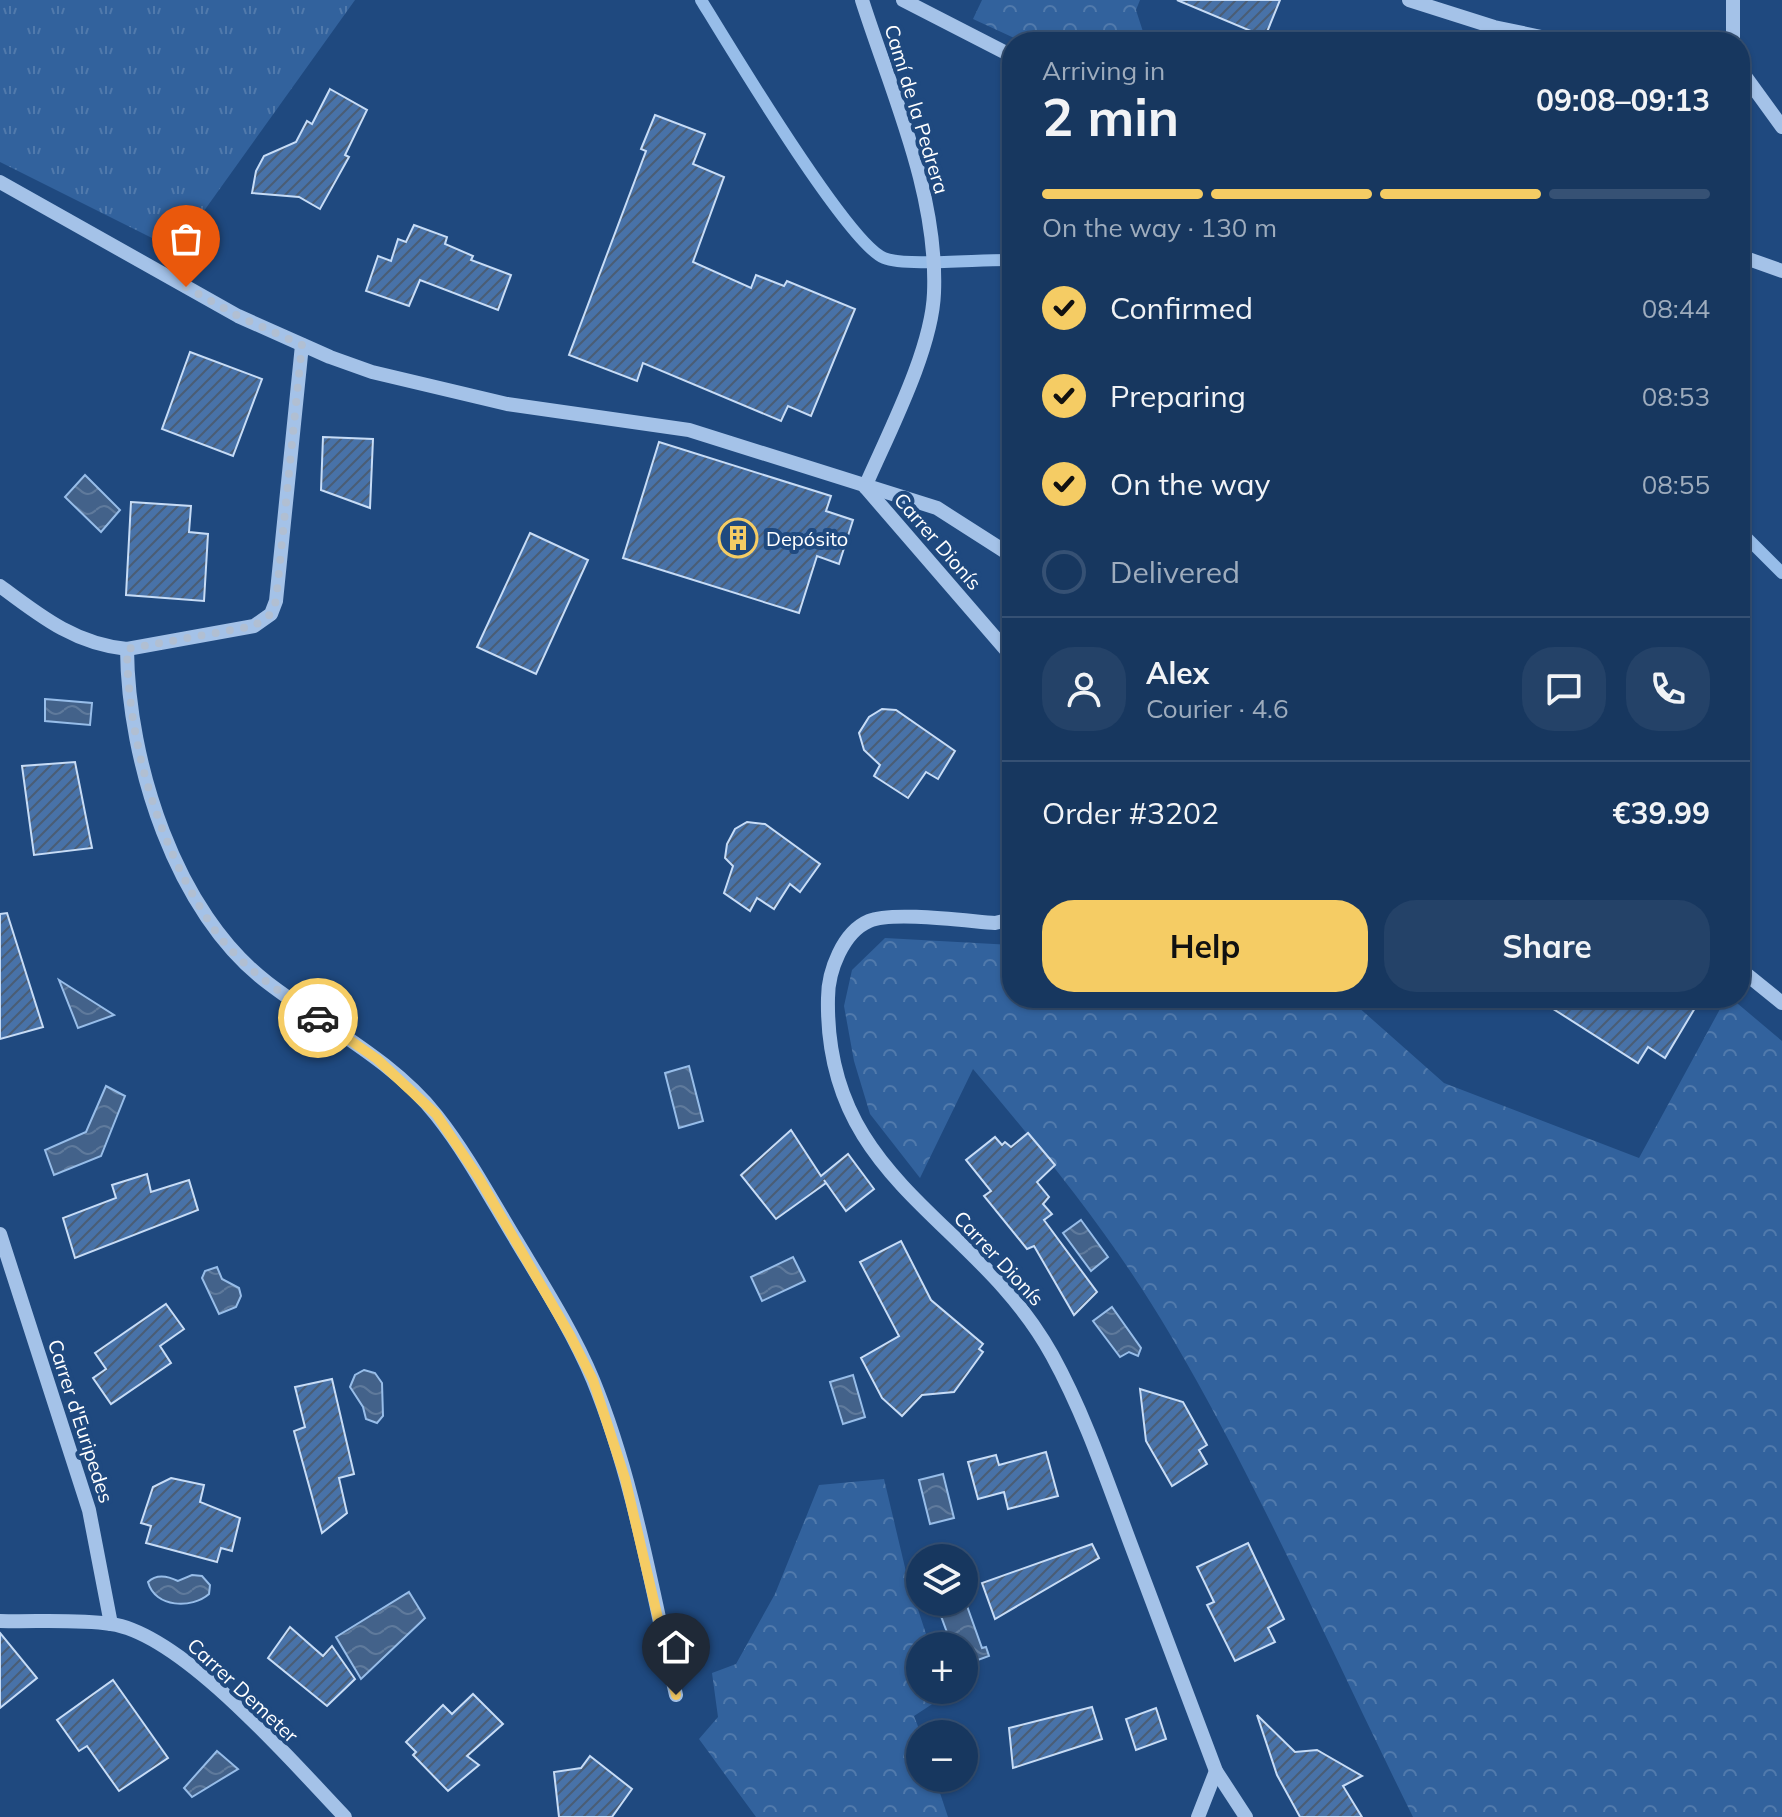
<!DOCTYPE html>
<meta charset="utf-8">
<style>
:root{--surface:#17375f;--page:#244268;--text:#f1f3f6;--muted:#9eacbd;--line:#365174;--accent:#f5cc64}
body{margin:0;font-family:Mulish,sans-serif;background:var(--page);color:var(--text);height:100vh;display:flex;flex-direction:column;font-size:30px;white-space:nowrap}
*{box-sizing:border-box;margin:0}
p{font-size:26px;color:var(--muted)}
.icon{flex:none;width:44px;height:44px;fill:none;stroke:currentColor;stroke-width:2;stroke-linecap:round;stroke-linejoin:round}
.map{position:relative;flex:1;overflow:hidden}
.drawer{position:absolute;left:1002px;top:32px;width:748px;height:976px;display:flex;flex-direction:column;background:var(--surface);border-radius:32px;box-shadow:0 2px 6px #0004,0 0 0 2px var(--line)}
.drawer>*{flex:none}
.tools{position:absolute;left:906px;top:1544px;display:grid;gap:16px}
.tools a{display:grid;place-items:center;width:72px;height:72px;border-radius:50%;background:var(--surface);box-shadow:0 2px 6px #0004,0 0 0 2px var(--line);font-size:40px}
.pin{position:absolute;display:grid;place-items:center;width:68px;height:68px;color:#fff;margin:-82px -34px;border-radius:50% 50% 50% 0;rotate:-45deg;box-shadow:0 0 8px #0007}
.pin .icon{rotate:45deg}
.courier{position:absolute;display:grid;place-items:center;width:80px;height:80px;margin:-40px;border:6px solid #f5cc64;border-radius:50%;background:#fff;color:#222;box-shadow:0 2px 10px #0007}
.summary em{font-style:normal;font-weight:700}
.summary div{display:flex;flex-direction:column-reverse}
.summary{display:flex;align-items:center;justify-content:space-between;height:136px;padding:0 40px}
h1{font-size:52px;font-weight:700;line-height:60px}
.bar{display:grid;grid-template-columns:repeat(4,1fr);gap:12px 8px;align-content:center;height:96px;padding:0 40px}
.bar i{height:10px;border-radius:6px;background:var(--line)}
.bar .active{background:var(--accent)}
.bar p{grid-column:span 4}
.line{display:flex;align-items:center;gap:20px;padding:0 40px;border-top:2px solid var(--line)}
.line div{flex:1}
.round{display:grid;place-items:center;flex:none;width:84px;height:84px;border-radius:32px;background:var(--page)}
ol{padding:0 40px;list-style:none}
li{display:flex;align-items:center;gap:24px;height:88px}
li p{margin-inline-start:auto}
li .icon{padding:8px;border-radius:50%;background:var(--accent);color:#111;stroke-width:4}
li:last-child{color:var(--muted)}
li i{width:44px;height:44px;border:4px solid var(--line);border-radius:50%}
.primary-button{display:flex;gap:16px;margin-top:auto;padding:16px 40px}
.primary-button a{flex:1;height:92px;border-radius:32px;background:var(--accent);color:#111;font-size:32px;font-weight:700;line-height:92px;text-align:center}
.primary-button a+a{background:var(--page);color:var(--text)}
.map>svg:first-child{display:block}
</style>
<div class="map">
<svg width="1782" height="1817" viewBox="0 0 1782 1817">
<defs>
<pattern id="grass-tufts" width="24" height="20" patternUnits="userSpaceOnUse" patternTransform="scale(2)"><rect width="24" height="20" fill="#32629d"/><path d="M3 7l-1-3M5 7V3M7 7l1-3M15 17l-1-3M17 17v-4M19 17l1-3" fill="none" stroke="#517aac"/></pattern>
<pattern id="forest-crowns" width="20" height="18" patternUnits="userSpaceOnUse" patternTransform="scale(2)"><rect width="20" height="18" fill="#32629d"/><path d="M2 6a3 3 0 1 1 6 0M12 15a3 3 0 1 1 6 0" fill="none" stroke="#517aac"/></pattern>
<pattern id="water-waves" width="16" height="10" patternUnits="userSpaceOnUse" patternTransform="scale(2)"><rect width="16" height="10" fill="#43628a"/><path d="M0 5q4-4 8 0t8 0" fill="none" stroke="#5f7a9c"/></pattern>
<pattern id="building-hatch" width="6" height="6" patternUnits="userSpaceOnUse" patternTransform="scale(2)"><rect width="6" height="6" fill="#4872a8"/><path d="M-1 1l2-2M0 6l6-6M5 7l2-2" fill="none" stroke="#4a5d75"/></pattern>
</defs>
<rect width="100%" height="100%" fill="#1f497f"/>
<path fill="url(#grass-tufts)" d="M0,0H355L176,250L0,162Z"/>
<g fill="url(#forest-crowns)">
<path d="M982,0H1140L1136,10L1145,38L1142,42H1023L973,19Z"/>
<path d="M885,938L1012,945V998H1348L1444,1083L1639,1158L1726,998H1731L1782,1041V1817H1413C1333,1656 1262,1491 1171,1336C1115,1240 1045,1154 973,1069L920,1178L870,1114L854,1061L844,1006L852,970Z"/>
<path d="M884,1479L907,1576L930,1646H920V1690H945L946,1695L914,1716L921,1734L920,1778H935L948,1817H756L699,1739L718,1717L712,1673L736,1664L775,1594L819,1485Z"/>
</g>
<g fill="url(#water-waves)" stroke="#97bde9" stroke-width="2">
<path d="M85,475L120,510L101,532L65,497Z"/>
<path d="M45,699L92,703L90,725L45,721Z"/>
<path d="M59,980L114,1015L78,1028Z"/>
<path d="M689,1066L703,1121L679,1128L665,1073Z"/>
<path d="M106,1086L125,1096L101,1156L54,1175L45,1150L86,1132Z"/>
<path d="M1081,1220L1108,1257L1091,1271L1063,1233Z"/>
<path d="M793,1257L805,1281L762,1301L751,1277Z"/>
<path d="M217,1267L222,1279L239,1288L241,1296L236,1307L219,1314L202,1278L205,1271Z"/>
<path d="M1112,1307L1141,1348L1138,1356L1129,1352L1120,1357L1093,1321Z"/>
<path d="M364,1370L375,1373L382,1383L383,1416L377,1423L366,1419L363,1407L350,1387L355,1375Z"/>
<path d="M853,1375L865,1417L843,1424L830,1382Z"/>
<path d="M943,1474L954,1518L930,1524L919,1480Z"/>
<path d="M192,1575L202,1576L210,1585L209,1594C192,1609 155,1608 148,1582C157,1573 168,1576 178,1581Z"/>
<path d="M409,1592L425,1618L361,1679L336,1637Z"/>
<path d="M967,1606L982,1648L986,1647L989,1656L964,1665V1646H952L941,1616Z"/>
<path d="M217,1751L238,1769L192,1797L184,1788Z"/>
</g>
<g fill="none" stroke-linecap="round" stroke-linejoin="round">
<g stroke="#97bde9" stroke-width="12">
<path d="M701,0C728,44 848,244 884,258C906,267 982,259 1012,260"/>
<path d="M1740,531L1782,573"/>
</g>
</g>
<g fill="url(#building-hatch)" stroke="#c7dcf6" stroke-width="2">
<path d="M1177,0H1280L1265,37Z"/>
<path d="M330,89L367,110L345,155L349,157L320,209L299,197L252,193L256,171L264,156L296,142L307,121L312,124Z"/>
<path d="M655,115L705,134L693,164L724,177L693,262L751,288L756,275L784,286L787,281L855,309L811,416L788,406L781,421L643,363L637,381L569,355L646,151L641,149Z"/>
<path d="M414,225L447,237L445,244L473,256L471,260L511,275L498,310L420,280L409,306L366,291L378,256L391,261L398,239L406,242Z"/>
<path d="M190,352L262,379L233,456L162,429Z"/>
<path d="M323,437L373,439L370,508L321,490Z"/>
<path d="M659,442L831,496L826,511L853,520L839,564L817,556L799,613L623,558Z"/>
<path d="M131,502L191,506L189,532L208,534L204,601L126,595Z"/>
<path d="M530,533L588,560L536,674L477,647Z"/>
<path d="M882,709L896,710L955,751L938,779L926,772L908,798L874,776L880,765L864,750L859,733L869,717Z"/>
<path d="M75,762L92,848L34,855L22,766Z"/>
<path d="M747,822L765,824L820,864L800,892L790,884L774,909L757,898L750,911L724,893L733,866L725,858L727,844L735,829Z"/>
<path d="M7,913L43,1027L0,1039V914Z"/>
<path d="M1536,998H1701L1665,1058L1648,1047L1638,1063Z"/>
<path d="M791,1130L821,1176L848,1154L874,1189L846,1211L824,1180L826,1183L776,1219L741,1175Z"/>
<path d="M1028,1133L1055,1165L1037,1182L1049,1197L1043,1204L1052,1214L1044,1220L1097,1292L1074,1315L1034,1246L1027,1249L984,1196L991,1191L966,1160L995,1137L1002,1145L1005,1142L1011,1147Z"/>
<path d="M147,1174L151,1192L189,1180L198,1210L75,1258L63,1218L116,1198L112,1185Z"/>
<path d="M901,1241L931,1300L983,1344L979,1349L983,1352L954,1392L922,1395L902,1416L882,1398L861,1358L899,1336L860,1262Z"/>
<path d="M166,1304L184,1329L160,1346L171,1363L111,1404L93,1378L106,1369L95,1353Z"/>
<path d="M332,1379L354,1474L339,1478L347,1513L322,1533L294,1431L305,1427L295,1387Z"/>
<path d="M1140,1389L1183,1402L1207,1445L1199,1450L1207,1464L1172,1486L1146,1441Z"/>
<path d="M1046,1452L1058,1496L1008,1509L1004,1492L978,1499L968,1462L996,1455L999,1465Z"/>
<path d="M171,1478L204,1485L200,1502L240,1518L232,1551L221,1548L217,1562L146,1543L151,1526L141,1523L153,1487Z"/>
<path d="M1248,1543L1284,1619L1268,1628L1275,1642L1235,1661L1207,1605L1214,1602L1197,1567Z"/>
<path d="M1092,1544L1099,1558L995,1619L982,1583Z"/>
<path d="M290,1627L323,1656L332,1646L355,1679L327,1706L268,1658Z"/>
<path d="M0,1633L37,1678L0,1708Z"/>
<path d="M113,1680L168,1758L119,1791L87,1746L79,1751L57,1720Z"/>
<path d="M473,1694L503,1724L467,1756L479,1765L448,1791L413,1755L416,1752L406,1742L443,1705L452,1714Z"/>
<path d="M1092,1707L1102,1739L1013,1768L1009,1728Z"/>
<path d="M1156,1708L1166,1739L1136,1750L1126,1719Z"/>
<path d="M1257,1715L1295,1752L1317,1750L1362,1776L1343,1786L1362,1817H1300L1277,1775Z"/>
<path d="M590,1756L632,1789L612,1817H559L554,1772L581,1768Z"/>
</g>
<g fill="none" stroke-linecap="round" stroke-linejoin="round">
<g stroke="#a4c2e8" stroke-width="14">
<path d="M862,0C892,94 938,193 934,293C932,350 888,434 865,487"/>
<path d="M903,0L1012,56"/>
<path d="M1409,0L1494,27L1565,42"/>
<path d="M1733,42V0"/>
<path d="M1740,69L1782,127"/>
<path d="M0,182L238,316L330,357L372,372L507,404L689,430L937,508L1012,556"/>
<path d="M1740,256L1782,271"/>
<path d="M866,488L1012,657"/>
<path d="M0,586C40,616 75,644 127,649C128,761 175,913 268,983C324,1026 393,1060 437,1116C467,1154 491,1199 516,1240C543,1285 573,1332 593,1380C634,1480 652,1591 676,1695"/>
<path d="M127,649L254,626L271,614L276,601L302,345"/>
<path d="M1012,919L995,923C967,921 892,911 869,921C843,932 828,971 828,998C824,1182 976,1217 1052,1355C1085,1415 1107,1481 1131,1545C1159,1620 1188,1696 1216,1771L1246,1817"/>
<path d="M1740,969L1782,1003"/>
<path d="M0,1234L89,1510L111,1624"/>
<path d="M0,1621C36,1622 75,1619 111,1624C183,1634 294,1764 345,1817"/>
<path d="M1198,1817L1216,1771"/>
</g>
</g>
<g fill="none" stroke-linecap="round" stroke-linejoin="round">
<path stroke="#b1bfd2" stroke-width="8" stroke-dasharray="0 14.4" d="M186,287L238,316L302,345L276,601L271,614L254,626L127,649C128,743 159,847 212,926C237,964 281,993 318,1018"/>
<path stroke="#f5cc64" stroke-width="10" d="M318,1018L377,1059L436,1114L479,1178L570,1335L593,1380L625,1478L676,1695"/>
</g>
<defs>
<g id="building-ring" transform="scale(2)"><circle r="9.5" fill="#1f497f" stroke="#f5cc64" stroke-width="1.5"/><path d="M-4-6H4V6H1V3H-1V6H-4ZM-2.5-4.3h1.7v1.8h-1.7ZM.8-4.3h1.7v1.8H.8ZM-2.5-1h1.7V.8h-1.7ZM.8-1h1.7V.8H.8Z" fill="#f5cc64"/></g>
</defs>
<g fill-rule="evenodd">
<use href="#building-ring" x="738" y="538"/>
</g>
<g text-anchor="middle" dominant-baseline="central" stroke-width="8" stroke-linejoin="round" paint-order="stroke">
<g font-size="20" fill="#fff" stroke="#1f497f">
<text transform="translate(917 109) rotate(73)">Camí de la Pedrera</text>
<text transform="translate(938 541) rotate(49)">Carrer Dionís</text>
<text transform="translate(999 1258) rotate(47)">Carrer Dionís</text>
<text transform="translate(81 1421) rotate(72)">Carrer d'Euripedes</text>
<text transform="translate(243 1690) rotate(43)">Carrer Demeter</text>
</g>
<g font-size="20" fill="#fff" stroke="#1f497f" text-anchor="start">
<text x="766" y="538">Depósito</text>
</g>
</g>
</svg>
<div class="tools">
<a><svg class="icon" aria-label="layers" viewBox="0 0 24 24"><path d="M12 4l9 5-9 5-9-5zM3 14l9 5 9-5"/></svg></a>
<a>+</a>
<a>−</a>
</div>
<div class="pin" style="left:186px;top:287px;background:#ea580c"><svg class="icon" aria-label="bag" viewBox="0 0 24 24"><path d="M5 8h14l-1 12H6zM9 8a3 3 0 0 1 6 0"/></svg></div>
<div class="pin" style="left:676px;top:1695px;background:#1f2937"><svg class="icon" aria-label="home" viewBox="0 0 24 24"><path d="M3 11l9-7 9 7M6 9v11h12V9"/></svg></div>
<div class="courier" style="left:318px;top:1018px"><svg class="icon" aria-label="car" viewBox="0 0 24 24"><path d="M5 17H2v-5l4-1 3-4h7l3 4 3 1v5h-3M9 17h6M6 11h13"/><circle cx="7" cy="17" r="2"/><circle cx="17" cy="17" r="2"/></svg></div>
<section class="drawer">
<div class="summary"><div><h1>2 min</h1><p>Arriving in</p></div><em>09:08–09:13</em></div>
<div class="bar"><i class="active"></i><i class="active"></i><i class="active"></i><i></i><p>On the way · 130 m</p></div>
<ol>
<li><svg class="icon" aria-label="check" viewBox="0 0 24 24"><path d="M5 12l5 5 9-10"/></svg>Confirmed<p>08:44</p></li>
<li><svg class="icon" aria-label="check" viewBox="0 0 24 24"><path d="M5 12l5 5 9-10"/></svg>Preparing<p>08:53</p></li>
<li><svg class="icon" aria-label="check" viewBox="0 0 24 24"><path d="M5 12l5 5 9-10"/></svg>On the way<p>08:55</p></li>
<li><i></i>Delivered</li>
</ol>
<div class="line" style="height:144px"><a class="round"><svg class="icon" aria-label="person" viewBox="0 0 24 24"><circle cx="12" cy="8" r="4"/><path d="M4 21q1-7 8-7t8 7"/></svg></a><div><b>Alex</b><p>Courier · 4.6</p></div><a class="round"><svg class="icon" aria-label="chat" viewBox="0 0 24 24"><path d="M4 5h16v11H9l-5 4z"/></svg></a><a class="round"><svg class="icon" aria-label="phone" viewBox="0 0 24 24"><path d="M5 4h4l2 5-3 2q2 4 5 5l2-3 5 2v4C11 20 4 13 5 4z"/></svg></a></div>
<div class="line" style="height:104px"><div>Order #3202</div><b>€39.99</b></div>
<div class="primary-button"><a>Help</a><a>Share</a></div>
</section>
</div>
